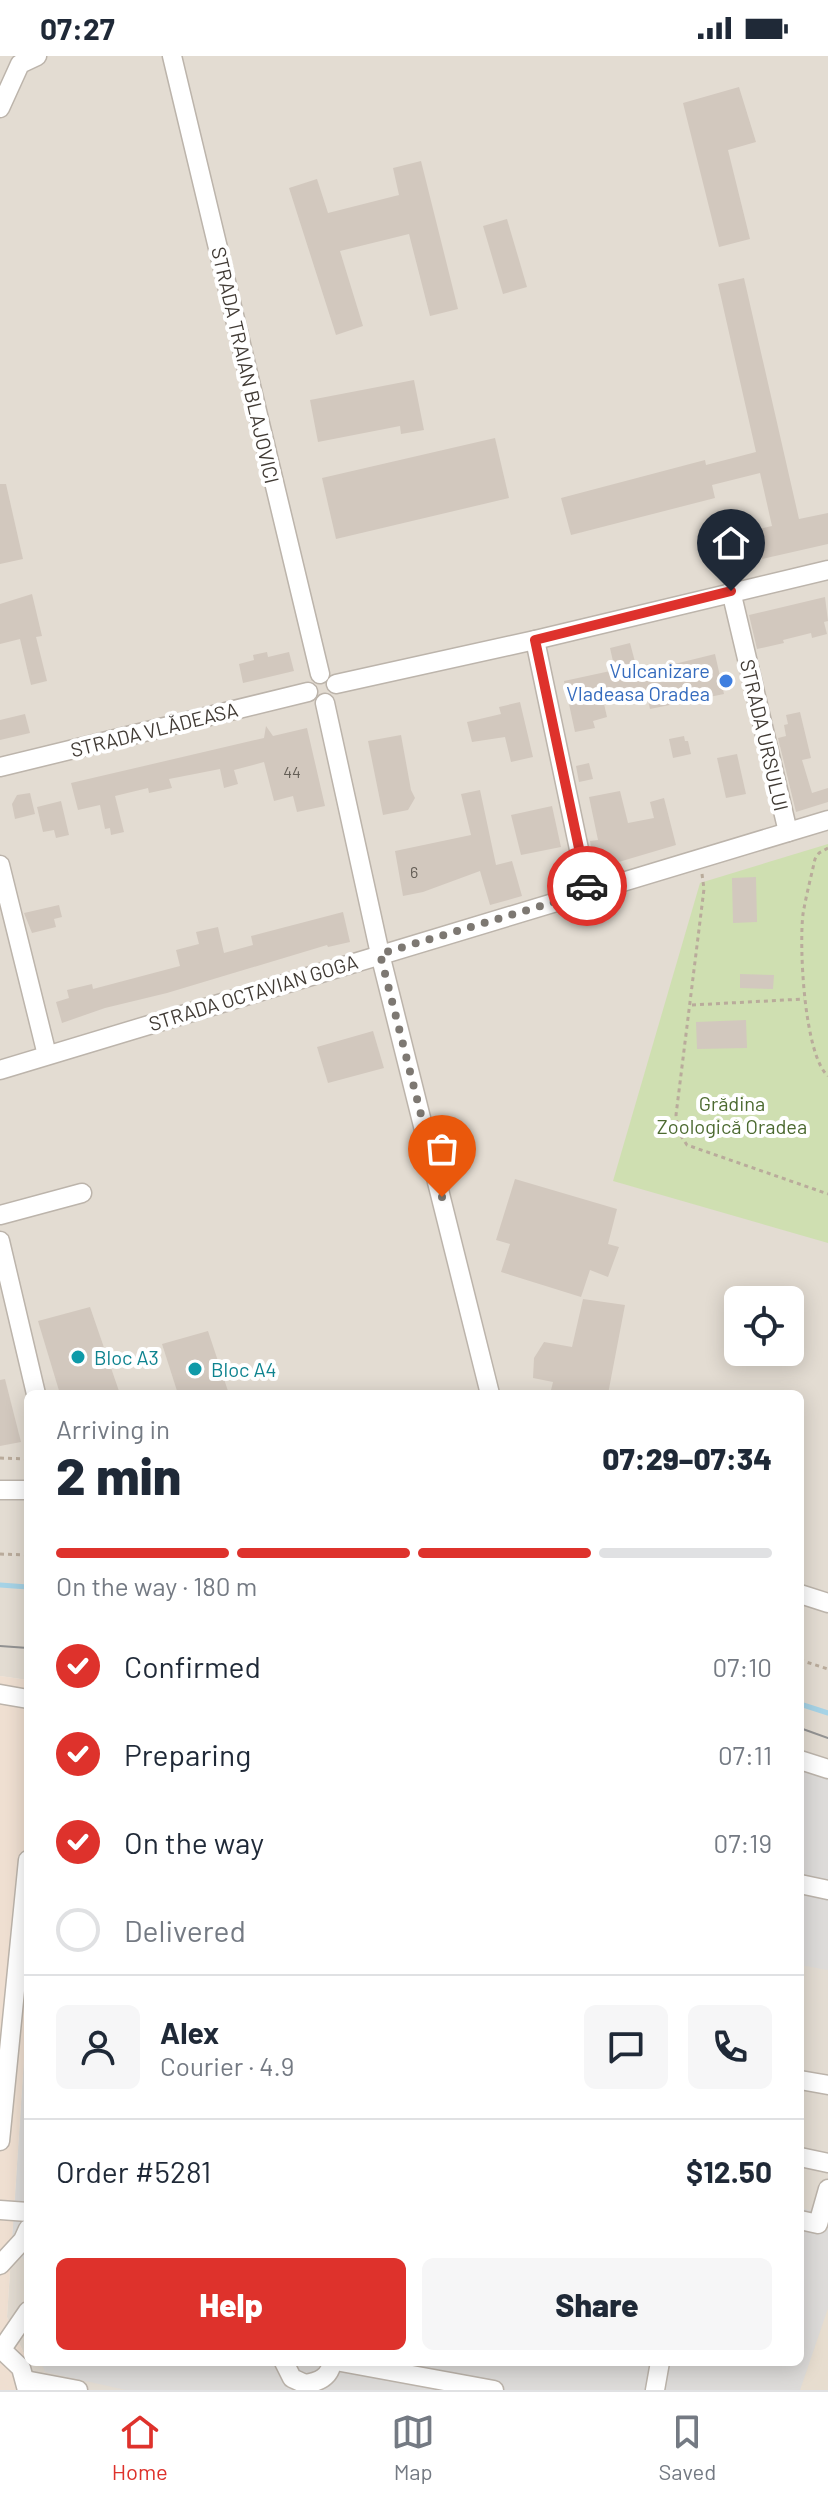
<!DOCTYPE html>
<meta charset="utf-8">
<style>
:root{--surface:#fff;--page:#f6f6f7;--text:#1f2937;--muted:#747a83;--line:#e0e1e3;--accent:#de322c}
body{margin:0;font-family:Barlow,sans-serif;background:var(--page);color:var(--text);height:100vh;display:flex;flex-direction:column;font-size:30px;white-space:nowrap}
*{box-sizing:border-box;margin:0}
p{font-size:26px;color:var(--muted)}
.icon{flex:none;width:44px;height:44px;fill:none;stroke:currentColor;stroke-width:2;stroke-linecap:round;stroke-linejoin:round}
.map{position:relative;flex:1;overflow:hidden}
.drawer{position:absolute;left:24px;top:1334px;width:780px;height:976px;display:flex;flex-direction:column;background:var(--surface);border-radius:12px;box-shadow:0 4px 20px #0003}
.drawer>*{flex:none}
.buttons{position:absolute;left:724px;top:1230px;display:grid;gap:16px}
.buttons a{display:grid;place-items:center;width:80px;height:80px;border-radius:12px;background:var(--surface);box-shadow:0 4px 20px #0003;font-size:40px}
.pin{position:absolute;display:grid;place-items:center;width:68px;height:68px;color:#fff;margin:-82px -34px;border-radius:50% 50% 50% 0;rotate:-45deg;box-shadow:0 0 8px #0007}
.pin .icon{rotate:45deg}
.courier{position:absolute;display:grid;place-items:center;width:80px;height:80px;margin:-40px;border:6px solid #de322c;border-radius:50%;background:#fff;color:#222;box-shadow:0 2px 10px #0007}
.summary em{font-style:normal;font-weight:800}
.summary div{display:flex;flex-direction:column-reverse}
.summary{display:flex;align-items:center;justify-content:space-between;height:136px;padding:0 32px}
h1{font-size:52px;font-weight:800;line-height:60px}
.bar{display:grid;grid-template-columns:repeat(4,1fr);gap:12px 8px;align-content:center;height:96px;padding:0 32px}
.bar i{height:10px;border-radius:6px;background:var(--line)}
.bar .active{background:var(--accent)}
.bar p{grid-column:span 4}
.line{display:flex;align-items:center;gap:20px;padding:0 32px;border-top:2px solid var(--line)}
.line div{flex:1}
.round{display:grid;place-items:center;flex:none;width:84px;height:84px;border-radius:12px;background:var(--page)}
ol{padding:0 32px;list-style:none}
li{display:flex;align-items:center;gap:24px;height:88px}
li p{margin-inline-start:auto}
li .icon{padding:8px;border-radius:50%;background:var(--accent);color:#fff;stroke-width:4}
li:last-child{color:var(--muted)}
li i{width:44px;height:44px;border:4px solid var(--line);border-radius:50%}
.button{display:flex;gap:16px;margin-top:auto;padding:16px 32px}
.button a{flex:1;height:92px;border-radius:12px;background:var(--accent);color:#fff;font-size:32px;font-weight:800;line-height:92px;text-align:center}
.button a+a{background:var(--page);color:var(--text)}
.status{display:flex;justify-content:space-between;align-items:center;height:56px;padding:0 40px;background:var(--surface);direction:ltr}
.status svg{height:22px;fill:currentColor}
.dock{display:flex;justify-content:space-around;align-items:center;height:112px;border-top:2px solid var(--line);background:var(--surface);font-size:22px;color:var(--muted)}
.dock a{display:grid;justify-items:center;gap:4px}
.dock .active{color:var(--accent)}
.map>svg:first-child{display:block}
</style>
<div class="status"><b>07:27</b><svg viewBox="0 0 49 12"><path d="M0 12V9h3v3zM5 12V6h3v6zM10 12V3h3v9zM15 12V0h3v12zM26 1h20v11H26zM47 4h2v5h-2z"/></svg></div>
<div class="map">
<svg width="828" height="2334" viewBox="0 0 828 2334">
<rect width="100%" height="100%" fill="#efeae4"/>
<path fill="#e3dcd2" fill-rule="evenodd" d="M0,0H828V2334H41L7,2261L28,1941V2306H800V1338H28V1624L0,1620ZM738,1244H790V1296H738Z"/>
<path fill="#efdfd1" d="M0,1620L28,1624V1941L7,2261L41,2334H0Z"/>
<path fill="#e7ddcf" d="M828,2252V2334H800Z"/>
<path fill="#cfdfb1" d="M828,788V1187L613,1125L700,827Z"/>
<g fill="#dddbd9">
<path d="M800,1713L828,1722V1914L800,1909Z"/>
<path d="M28,1949V2209L12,2189Z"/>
<path d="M800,2152L828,2158V2252L800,2334H126L45,2316L41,2306H800Z"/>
</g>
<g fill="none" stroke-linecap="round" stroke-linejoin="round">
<g stroke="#a6d3e6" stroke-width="5">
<path d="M0,1529L28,1531"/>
<path d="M800,1648L828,1657"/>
</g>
</g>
<g fill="#d2c8be">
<path d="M739,31L756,86L728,94L750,183L719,191L683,47Z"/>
<path d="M421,105L458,253L430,260L409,178L340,195L363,270L336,279L289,132L317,123L328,157L399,139L393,112Z"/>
<path d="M507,163L527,231L503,238L483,170Z"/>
<path d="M744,222L799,463L828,457V488L762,503L755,474L772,470L760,417L712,429L715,442L571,479L561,442L705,404L706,409L756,396L718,228Z"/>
<path d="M414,324L424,374L401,378L400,370L318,386L310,344Z"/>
<path d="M495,382L509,442L336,483L322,422Z"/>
<path d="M0,428H6L23,503L0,508Z"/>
<path d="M32,538L42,580L36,581L47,625L31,629L20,583L0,588V548Z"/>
<path d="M825,541L828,565L824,566L827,578L812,582L811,577L783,584L784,587L757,593L749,559Z"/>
<path d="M630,587L638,617L715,598L724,638L650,653L646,635L620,640L621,643L604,648L607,661L593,665L595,672L575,676L564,625L615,614L610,592Z"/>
<path d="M267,596L268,601L289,596L294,615L243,627L239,608L254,604L253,599Z"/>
<path d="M520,646L533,701L511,706L505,681L472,686L467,666L501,658L499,651Z"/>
<path d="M800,656L811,702L802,704L812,737L828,732V746L796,756L778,682L786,680L784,669L788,668L786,659Z"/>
<path d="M25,658L30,677L0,684V664Z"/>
<path d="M266,670L273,680L307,672L325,750L297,756L293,740L274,745L264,706L234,714L238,728L224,732L220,713L169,723L172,732L149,737L148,732L115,740L124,776L111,779L110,772L105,773L100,749L78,754L71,727L264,682Z"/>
<path d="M401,679L411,734L415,742L408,754L383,759L368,685Z"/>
<path d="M684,680L685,685H688L691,698L673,702L669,683Z"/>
<path d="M737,698L746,738L726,742L717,702Z"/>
<path d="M589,707L593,723L579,726L576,710Z"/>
<path d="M480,734L496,809L512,805L522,840L490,849L480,815L423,836L403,840L395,795L471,779L461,738Z"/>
<path d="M620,735L628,767L654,762L650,746L664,742L676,789L595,813L590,785L598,784L589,741Z"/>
<path d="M30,737L35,758L15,763L12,748L17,739Z"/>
<path d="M61,745L69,779L56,782L54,774L43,776L37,751Z"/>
<path d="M552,750L561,791L521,799L511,759Z"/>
<path d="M756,821L757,866L733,867L732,822Z"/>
<path d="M59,849L62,861L54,863L56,871L32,877L24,857Z"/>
<path d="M343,856L350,886L328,891L327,889L167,937L105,952L62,967L56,946L69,942L67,934L92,928L93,933L180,910L176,894L199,888L196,876L218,871L224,897L253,889L251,880Z"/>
<path d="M740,918L774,919L773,933L740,932Z"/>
<path d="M746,964L747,992L697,993L696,966Z"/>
<path d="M373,975L384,1012L328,1027L317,991Z"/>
<path d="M515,1123L617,1153L608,1188L619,1191L608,1221L590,1214L581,1241L501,1216L510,1188L496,1184Z"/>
<path d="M583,1243L625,1249L608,1338H550L553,1326L533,1322L534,1302L544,1286L572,1291Z"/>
<path d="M90,1251L120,1338H60L38,1265Z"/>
<path d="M208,1275L229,1338H178L162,1288Z"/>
<path d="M5,1323L21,1386L0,1390V1324Z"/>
</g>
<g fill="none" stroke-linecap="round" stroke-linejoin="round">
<g stroke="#bcb4ab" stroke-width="21">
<g id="minor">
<path d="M172,0L320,618"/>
<path d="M0,52L20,8L37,0"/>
<path d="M731,535L788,776"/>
<path d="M535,584L588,836"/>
<path d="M336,628L535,584L828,514"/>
<path d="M325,647L380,898L490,1338"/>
<path d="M0,711L308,636"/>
<path d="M0,809L47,999"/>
<path d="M0,1014L828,764"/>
<path d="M0,1159L82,1137"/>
<path d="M0,1185L36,1338"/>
<path d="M0,1434H28"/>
<path d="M800,1538L828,1547"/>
<path d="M0,1638L28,1643"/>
<path d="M800,1704L828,1713"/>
<path d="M800,1828L828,1834"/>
<path d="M800,2024L828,2029"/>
<path d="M0,2085L28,1804"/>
<path d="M800,2101L828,2107"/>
<path d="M0,2154L28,2156"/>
<path d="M800,2164L818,2168L828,2133"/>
<path d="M0,2209L23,2184L28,2173"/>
<path d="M0,2292L21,2312L27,2334"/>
<path d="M2,2293L28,2255"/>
<path d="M284,2306L292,2322L305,2328C319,2326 330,2321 332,2306"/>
<path d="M341,2306L494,2334"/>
<path d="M25,2324L78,2334"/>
<path d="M655,2334L660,2306"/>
</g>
</g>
<g stroke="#b9ab9b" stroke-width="3" stroke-dasharray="4 4" stroke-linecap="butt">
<path d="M828,792L819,797L815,803C811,821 806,840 803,858C799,890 804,999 828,1020"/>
<path d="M702,818L704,833L676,1059L678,1075L687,1089L828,1138"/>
<path d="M692,949L804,943"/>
<path d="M0,1402L28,1403"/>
<path d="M0,1498L28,1499"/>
<path d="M800,1604L828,1613"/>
</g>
<use href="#minor" stroke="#fff" stroke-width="18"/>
<g stroke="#929292" stroke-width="2">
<path d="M0,1590L28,1592"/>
<path d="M800,1672L828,1682"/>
</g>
</g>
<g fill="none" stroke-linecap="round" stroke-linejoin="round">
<path stroke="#7d7872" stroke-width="8" stroke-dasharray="0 14.4" d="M442,1141L380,898L588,836L587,830"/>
<path stroke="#de322c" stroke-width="10" d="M587,830L535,584L731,535"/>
</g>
<circle fill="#3f7fe0" stroke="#fff" stroke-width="3" cx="726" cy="625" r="8"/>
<g fill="#0f9aa8" stroke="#fff" stroke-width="3">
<circle cx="78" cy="1301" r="8"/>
<circle cx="195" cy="1313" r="8"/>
</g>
<g text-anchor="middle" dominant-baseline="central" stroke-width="8" stroke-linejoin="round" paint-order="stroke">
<g font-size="16" fill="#645e56">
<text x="292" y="715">44</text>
<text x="414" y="815">6</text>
</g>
<g font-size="20" fill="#403a34" stroke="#fff">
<text transform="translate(246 309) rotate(77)">STRADA TRAIAN BLAJOVICI</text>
<text transform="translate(154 673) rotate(-14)">STRADA VLĂDEASA</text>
<text transform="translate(765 679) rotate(77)">STRADA URSULUI</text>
<text transform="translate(253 936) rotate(-17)">STRADA OCTAVIAN GOGA</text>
</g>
<g font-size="20" fill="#366cbe" stroke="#fff" text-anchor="end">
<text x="710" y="614">Vulcanizare<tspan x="710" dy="23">Vladeasa Oradea</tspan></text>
</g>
<g font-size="20" fill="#4c6a30" stroke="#fff">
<text x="732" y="1047">Grădina<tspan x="732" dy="23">Zoologică Oradea</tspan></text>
</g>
<g font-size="20" fill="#0d838f" stroke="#fff" text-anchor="start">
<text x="94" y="1301">Bloc A3</text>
<text x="211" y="1313">Bloc A4</text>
</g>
</g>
</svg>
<div class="buttons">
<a><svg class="icon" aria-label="locate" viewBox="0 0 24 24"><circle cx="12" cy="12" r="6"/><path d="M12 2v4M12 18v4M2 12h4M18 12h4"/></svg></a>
</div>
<div class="pin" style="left:442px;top:1141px;background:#ea580c"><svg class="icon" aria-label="bag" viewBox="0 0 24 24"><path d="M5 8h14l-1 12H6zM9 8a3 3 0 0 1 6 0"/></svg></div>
<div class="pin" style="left:731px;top:535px;background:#1f2937"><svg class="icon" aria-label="home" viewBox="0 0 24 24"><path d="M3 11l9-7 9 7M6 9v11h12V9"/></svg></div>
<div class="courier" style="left:587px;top:830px"><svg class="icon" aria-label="car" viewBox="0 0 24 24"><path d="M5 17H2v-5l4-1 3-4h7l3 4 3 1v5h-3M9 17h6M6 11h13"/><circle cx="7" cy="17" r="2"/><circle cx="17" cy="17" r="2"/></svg></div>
<section class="drawer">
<div class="summary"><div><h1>2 min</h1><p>Arriving in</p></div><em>07:29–07:34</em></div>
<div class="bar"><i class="active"></i><i class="active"></i><i class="active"></i><i></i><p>On the way · 180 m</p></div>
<ol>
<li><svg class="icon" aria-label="check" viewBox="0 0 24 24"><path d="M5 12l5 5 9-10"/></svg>Confirmed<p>07:10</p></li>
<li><svg class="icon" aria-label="check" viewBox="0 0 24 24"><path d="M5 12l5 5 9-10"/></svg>Preparing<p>07:11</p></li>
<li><svg class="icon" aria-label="check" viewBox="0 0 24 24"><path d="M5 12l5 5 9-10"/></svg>On the way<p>07:19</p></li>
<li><i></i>Delivered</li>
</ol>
<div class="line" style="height:144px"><a class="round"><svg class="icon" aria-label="person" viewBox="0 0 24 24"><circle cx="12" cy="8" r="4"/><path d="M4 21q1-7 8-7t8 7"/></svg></a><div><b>Alex</b><p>Courier · 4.9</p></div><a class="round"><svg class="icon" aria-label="chat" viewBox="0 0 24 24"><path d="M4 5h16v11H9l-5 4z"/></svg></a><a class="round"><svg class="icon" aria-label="phone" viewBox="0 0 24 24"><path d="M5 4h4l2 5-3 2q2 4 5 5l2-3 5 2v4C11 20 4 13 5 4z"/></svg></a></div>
<div class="line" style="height:104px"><div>Order #5281</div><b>$12.50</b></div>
<div class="button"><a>Help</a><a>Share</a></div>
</section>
</div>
<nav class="dock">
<a class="active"><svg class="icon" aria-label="home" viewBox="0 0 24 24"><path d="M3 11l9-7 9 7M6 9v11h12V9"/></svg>Home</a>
<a><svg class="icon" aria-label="map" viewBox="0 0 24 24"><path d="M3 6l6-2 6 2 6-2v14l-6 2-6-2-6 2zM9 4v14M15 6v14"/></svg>Map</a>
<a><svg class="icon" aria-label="saved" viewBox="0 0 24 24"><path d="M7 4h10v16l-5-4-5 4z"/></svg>Saved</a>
</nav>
